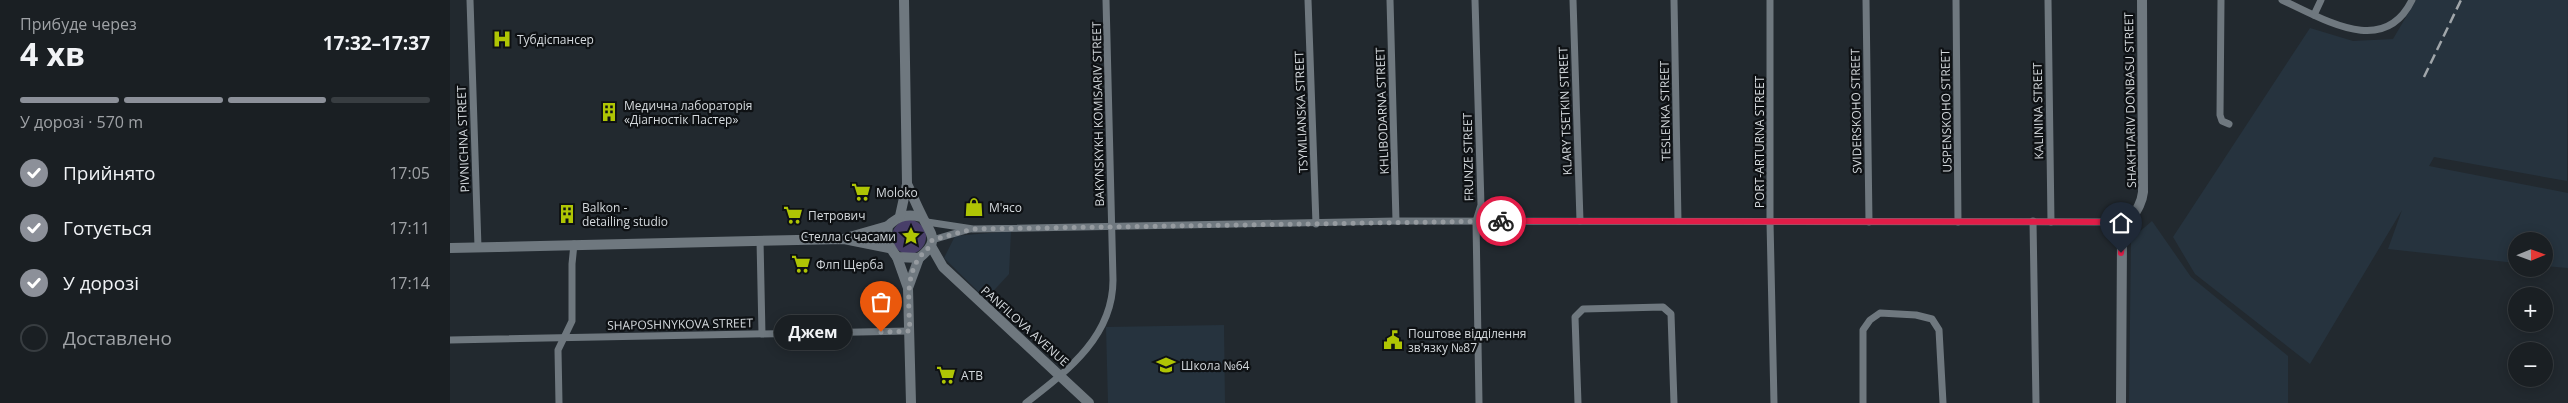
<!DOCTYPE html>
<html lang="uk">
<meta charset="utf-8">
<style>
:root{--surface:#1a1f23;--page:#23272b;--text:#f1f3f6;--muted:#9fa2a6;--line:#383d41;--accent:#8c9099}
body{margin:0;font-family:"Open Sans",sans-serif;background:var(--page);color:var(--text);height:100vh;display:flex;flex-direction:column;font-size:19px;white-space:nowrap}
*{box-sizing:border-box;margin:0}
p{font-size:16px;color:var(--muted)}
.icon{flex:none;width:28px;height:28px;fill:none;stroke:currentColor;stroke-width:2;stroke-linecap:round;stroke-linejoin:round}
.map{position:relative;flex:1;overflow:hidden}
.details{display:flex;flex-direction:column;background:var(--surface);width:450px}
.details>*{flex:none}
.needle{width:32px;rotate:89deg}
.controls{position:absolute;left:2058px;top:232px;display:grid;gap:10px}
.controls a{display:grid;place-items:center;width:45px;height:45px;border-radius:50%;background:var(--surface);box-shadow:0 2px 12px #0003,0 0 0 1px var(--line);font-size:25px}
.pin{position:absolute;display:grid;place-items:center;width:42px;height:42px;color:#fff;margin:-51px -21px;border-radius:50% 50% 50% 0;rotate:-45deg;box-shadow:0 0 5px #0007}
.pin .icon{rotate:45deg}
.courier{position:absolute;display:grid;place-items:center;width:50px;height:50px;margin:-25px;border:4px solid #e11d48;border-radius:50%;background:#fff;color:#222;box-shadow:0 1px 6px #0007}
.bubble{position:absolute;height:35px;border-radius:18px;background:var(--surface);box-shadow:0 2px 12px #0003,0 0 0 1px var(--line);font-size:16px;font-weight:700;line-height:35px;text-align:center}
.headline em{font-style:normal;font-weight:700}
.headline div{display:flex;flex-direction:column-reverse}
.headline{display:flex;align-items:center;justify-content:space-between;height:85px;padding:0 20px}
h1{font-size:32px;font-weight:700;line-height:38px}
.bar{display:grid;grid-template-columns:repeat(4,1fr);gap:8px 5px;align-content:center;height:60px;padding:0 20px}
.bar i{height:6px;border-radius:4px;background:var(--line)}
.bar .on{background:var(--accent)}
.bar p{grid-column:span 4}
ol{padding:0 20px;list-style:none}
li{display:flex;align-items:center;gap:15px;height:55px}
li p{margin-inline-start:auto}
li .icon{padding:5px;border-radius:50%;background:var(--accent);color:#fff;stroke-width:4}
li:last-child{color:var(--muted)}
li i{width:28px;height:28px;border:2px solid var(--line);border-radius:50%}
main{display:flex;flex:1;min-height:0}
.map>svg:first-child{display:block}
</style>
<main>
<section class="details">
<div class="headline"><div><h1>4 хв</h1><p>Прибуде через</p></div><em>17:32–17:37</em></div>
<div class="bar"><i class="on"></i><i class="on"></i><i class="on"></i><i></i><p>У дорозі · 570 m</p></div>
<ol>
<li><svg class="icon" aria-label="check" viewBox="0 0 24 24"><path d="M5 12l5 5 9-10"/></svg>Прийнято<p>17:05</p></li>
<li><svg class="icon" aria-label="check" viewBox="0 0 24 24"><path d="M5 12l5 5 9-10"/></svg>Готується<p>17:11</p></li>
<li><svg class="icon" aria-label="check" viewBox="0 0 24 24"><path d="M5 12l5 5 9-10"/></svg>У дорозі<p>17:14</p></li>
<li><i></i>Доставлено</li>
</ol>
</section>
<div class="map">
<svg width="2118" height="403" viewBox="0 0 2118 403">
<rect width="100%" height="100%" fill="#22292f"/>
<g fill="#26333e">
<path d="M1966,0H2118L2117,181L1984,157L1979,166L2118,193V268L2094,266V241H2066V263L1938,249L1952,210L1860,364L1745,274L1723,237L1860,28L1903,41L1943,39Z"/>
<path d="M1702,221L1741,277L1838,356V403H1679L1681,239Z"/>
<path d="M561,231L559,274L536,299L494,258L505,236Z"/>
<path d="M774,325L775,403H658L656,327Z"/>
</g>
<circle fill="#483e69" cx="459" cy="237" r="17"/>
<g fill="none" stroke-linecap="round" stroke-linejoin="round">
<g stroke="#6f787f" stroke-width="7">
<path d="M20,0L28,247"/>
<path d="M858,0L866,224"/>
<path d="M940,0L946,221"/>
<path d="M1025,0L1031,205L1026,221L1029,403"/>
<path d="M1123,0L1130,221"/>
<path d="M1224,0L1228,221"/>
<path d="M1320,0V222L1324,403"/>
<path d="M1416,0L1419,222"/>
<path d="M1506,0L1508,222"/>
<path d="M1598,0L1601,222"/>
<path d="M1771,0L1770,115L1772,121L1779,124"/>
<path d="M1832,0C1874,19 1934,58 1962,0"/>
<path d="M1864,15L1871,0"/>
<path d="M1583,221L1586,403"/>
<path d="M477,222L523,229L946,221L1678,222"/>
<path d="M310,240L312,334"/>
<path d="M482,240L520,229"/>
<path d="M0,340L459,331"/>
<path d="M109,403L108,350L122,321V264L124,244"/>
<path d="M576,403C617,371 663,337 663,280L656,0"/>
<path d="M1128,403L1125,317L1133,309L1213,307L1221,314L1224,403"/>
<path d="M1413,403V330L1420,320L1430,313L1466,315L1482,319L1489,330L1493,403"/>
</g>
<g stroke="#6f787f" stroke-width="10">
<path d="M457,184C462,194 466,204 471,214C480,234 492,240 469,258L447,257C438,246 436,239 438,226C449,215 458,214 472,217"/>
<path d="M450,216L457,184L454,0"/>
<path d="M396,238L438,226"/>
<path d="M481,246L493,267L639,403"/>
<path d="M0,248L394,239L439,248"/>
<path d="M447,257L458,288L461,403"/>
<path d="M458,288L469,258"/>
<path d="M1671,403L1672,239C1676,221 1691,211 1693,192L1692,0"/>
</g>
<path stroke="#a0a6aa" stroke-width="2.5" stroke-dasharray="10 5" stroke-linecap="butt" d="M1974,77L2011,0"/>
</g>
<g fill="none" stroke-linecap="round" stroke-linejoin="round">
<path stroke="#969ba0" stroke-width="5" stroke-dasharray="0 9" d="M431,332L460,331C459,309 455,278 469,258C474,251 480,249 482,240L523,229L1051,221"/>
<path stroke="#e11d48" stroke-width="6" d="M1051,221L1678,222L1672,239L1671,253"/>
</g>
<defs>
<g id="hospital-bare" transform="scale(1.5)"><path d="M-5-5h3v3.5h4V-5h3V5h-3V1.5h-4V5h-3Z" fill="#afc504" stroke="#0e1114" stroke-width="2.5" paint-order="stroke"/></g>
<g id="building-bare" transform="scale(1.5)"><path d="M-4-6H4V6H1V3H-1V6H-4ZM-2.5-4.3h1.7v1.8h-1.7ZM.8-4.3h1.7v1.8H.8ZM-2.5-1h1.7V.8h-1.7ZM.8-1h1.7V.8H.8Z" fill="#afc504" stroke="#0e1114" stroke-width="2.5" paint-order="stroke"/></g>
<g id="supermarket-bare" transform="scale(1.5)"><path d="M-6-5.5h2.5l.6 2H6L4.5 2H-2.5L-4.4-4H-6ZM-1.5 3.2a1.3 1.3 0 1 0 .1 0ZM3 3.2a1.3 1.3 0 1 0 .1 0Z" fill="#afc504" stroke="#0e1114" stroke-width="2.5" paint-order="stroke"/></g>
<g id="shop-bare" transform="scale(1.5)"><path d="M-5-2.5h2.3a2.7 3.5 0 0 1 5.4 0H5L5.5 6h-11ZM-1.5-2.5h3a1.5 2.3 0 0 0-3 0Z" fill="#afc504" stroke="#0e1114" stroke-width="2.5" paint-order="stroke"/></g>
<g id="sight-bare" transform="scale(1.5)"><path d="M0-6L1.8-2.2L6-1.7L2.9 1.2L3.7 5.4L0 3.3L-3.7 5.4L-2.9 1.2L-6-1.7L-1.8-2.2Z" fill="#afc504" stroke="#0e1114" stroke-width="2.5" paint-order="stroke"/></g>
<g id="civic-bare" transform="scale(1.5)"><path d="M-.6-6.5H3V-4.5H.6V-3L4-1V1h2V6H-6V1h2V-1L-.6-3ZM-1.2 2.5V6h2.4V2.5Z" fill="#afc504" stroke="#0e1114" stroke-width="2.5" paint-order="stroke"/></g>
<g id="school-bare" transform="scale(1.5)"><path d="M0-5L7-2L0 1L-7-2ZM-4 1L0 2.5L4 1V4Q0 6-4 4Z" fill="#afc504" stroke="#0e1114" stroke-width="2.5" paint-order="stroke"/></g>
</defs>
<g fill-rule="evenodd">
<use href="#hospital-bare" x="52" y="39"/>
<use href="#building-bare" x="159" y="112"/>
<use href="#supermarket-bare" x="411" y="192"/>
<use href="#shop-bare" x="524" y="207"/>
<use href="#building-bare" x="117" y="214"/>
<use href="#supermarket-bare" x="343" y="215"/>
<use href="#sight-bare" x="461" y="236"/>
<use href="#supermarket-bare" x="351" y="264"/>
<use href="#civic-bare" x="943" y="340"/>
<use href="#school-bare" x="716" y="365"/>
<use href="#supermarket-bare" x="496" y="375"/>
</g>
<g text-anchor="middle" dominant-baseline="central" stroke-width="4.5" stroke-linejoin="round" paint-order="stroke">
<g font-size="12" fill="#d4d9dd" stroke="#0e1114" text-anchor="start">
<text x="67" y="39">Тубдіспансер</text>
<text x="174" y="105">Медична лабораторія<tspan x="174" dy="14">«Діагностік Пастер»</tspan></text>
<text x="426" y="192">Moloko</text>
<text x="132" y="207">Balkon -<tspan x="132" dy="14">detailing studio</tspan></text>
<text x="539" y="207">М'ясо</text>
<text x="358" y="215">Петрович</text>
<text x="446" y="236" text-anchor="end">Стелла с часами</text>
<text x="366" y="264">Флп Щерба</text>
<text x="958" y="333">Поштове відділення<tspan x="958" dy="14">зв'язку №87</tspan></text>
<text x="731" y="365">Школа №64</text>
<text x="511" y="375">ATB</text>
</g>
<g font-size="12" fill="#d4d9dd" stroke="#0e1114">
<text transform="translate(1680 100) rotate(-91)">SHAKHTARIV DONBASU STREET</text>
<text transform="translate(932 111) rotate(-92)">KHLIBODARNA STREET</text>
<text transform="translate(1115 111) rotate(-92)">KLARY TSETKIN STREET</text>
<text transform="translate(1215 111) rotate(-91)">TESLENKA STREET</text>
<text transform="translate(1406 111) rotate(-91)">SVIDERSKOHO STREET</text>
<text transform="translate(1496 111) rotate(-91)">USPENSKOHO STREET</text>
<text transform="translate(1588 111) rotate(-91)">KALININA STREET</text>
<text transform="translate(851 112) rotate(-92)">TSYMLIANSKA STREET</text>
<text transform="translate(648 114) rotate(-91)">BAKYNSKYKH KOMISARIV STREET</text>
<text transform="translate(13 139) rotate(-92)">PIVNICHNA STREET</text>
<text transform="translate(1309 142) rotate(-90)">PORT-ARTURNA STREET</text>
<text transform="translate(1018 157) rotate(-91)">FRUNZE STREET</text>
<text transform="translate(230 324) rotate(-1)">SHAPOSHNYKOVA STREET</text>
<text transform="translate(575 326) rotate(42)">PANFILOVA AVENUE</text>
</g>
</g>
</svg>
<div class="controls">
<a><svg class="needle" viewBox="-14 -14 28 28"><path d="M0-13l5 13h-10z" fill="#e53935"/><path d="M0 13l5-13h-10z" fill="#9fa2a6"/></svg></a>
<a>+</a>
<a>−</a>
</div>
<div class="pin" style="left:431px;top:332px;background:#ea580c"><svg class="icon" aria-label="bag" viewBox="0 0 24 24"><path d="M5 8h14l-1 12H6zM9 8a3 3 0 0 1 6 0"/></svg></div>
<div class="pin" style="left:1671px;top:253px;background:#1f2937"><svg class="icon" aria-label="home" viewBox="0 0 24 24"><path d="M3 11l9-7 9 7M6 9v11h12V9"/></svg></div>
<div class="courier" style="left:1051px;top:221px"><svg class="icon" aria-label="bike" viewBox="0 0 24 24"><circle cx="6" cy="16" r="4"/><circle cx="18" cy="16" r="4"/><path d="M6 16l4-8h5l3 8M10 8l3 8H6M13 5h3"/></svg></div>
<div class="bubble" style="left:324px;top:315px;width:78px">Джем</div>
</div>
</main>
